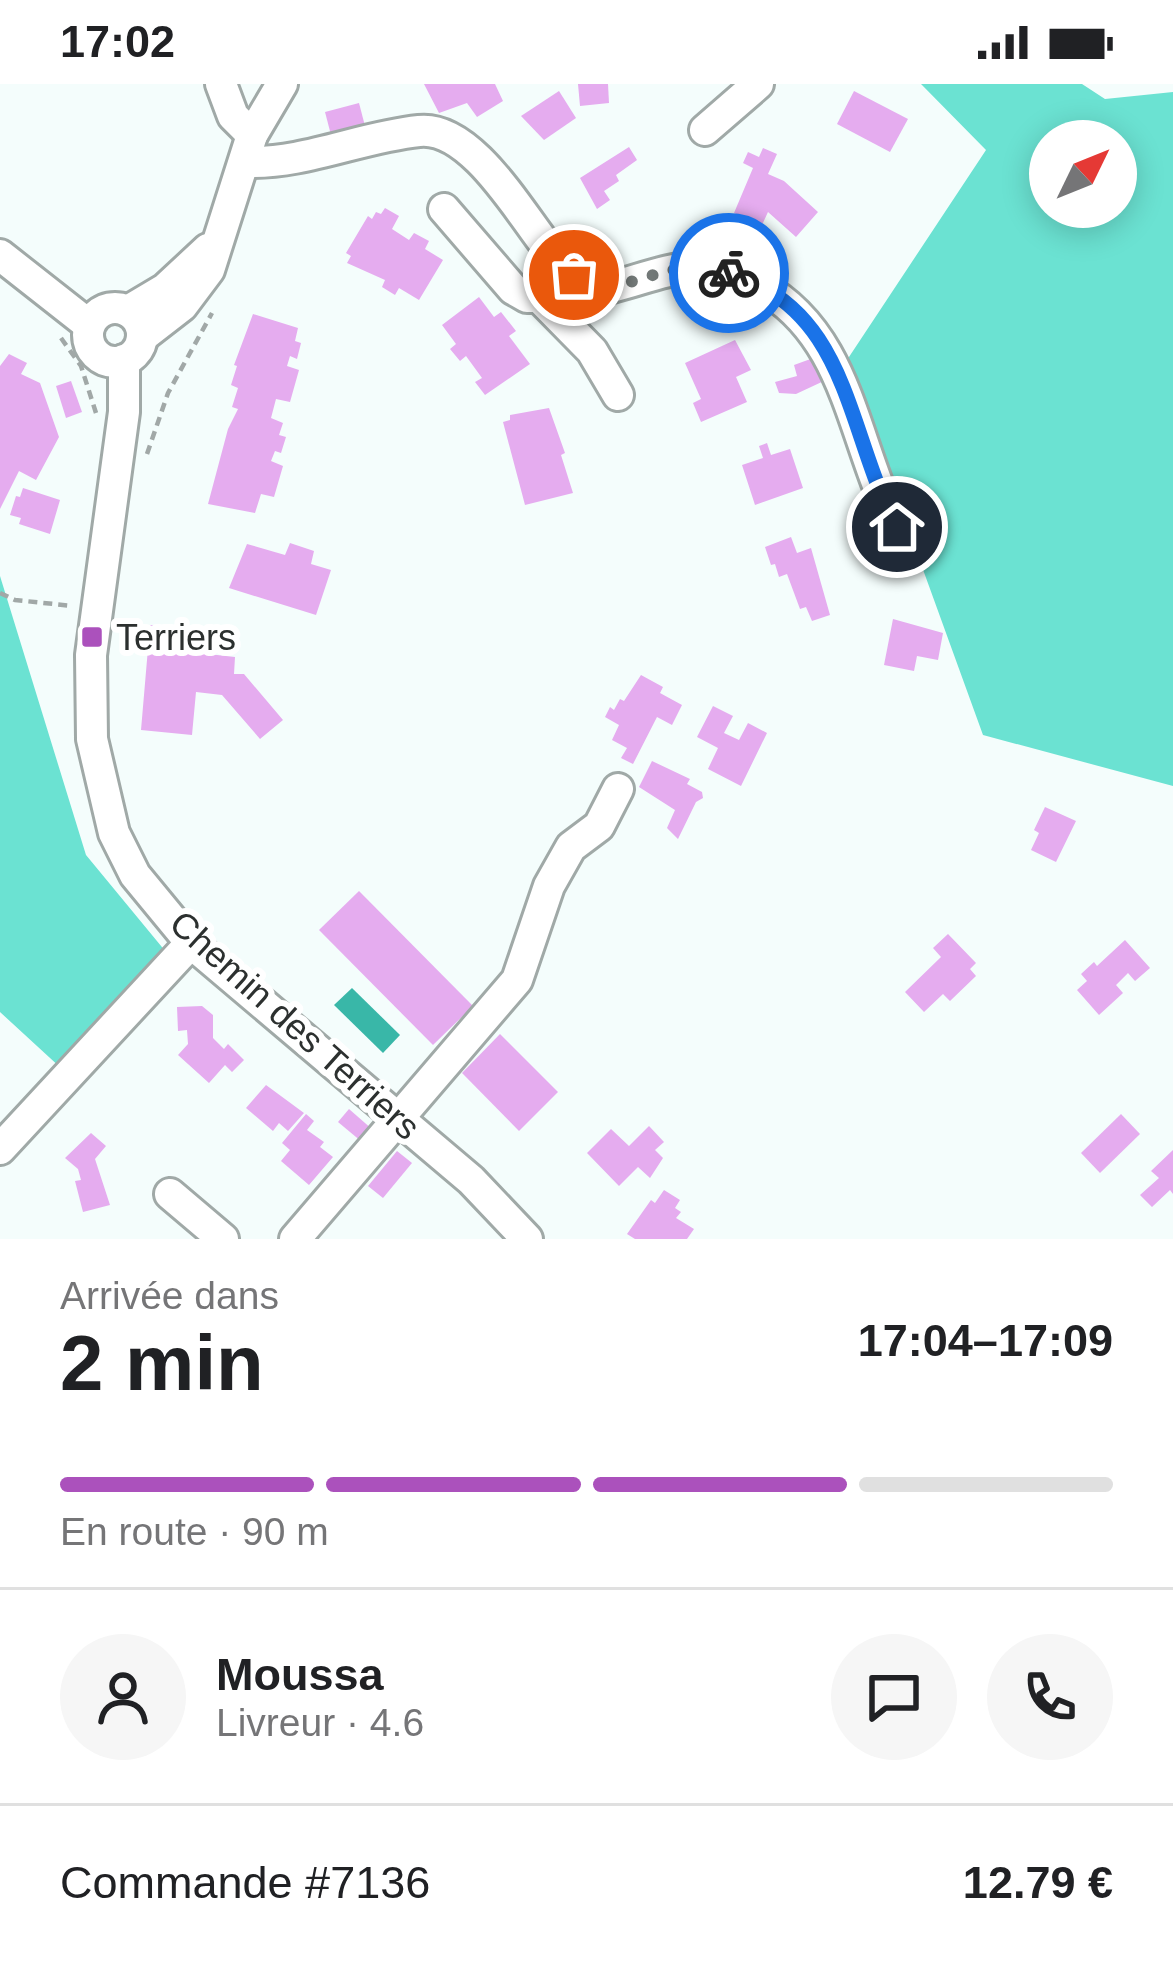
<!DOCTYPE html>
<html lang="fr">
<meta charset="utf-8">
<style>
:root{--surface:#fff;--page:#f6f6f6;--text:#202124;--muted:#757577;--line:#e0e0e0;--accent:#ab51bc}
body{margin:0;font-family:Helvetica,sans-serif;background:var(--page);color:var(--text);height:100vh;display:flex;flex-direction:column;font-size:45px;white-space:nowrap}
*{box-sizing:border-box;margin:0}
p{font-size:39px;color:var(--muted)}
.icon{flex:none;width:66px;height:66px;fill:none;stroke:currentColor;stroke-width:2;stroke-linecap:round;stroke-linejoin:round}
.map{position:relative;height:1155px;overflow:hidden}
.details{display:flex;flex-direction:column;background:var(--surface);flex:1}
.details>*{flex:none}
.needle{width:78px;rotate:47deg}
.controls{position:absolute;left:1029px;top:36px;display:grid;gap:24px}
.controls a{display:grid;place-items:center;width:108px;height:108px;border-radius:50%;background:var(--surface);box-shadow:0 6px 30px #0003;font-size:60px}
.pin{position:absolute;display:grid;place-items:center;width:102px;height:102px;color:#fff;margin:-51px;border:6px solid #fff;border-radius:50%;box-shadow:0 3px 12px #0007}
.courier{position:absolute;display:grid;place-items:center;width:120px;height:120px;margin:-60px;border:9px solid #1a73e8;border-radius:50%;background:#fff;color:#222;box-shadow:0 3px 15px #0007}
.headline em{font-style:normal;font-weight:600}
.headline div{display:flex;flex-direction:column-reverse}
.headline{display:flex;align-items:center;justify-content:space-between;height:204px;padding:0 60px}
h1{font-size:78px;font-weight:600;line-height:90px}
.bar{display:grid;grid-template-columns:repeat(4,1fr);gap:18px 12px;align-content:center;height:144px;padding:0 60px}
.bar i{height:15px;border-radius:9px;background:var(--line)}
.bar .on{background:var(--accent)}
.bar p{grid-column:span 4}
.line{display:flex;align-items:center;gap:30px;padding:0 60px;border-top:3px solid var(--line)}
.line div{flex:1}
.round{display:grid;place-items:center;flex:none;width:126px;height:126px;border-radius:63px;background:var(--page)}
.status{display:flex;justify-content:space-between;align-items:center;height:84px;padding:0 60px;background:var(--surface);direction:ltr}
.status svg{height:33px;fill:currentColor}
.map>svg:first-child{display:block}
</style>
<div class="status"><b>17:02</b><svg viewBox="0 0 49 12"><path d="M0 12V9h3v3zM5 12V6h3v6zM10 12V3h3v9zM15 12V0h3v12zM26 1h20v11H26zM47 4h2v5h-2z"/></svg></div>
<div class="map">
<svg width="1173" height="1155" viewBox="0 0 1173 1155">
<rect width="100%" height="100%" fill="#f4fdfc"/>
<g fill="#6be2d2" fill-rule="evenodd">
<path d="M921,0H1082L1105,15L1173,8V702L983,651L847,276L986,66ZM1050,57H1116V123H1050Z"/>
<path d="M0,492L86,771L166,868L62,985L0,928Z"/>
</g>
<path fill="#39b7a8" d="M352,904L400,951L383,969L334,921Z"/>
<g fill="#e5acef">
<path d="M424,0H495L503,17L477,33L467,19L439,29Z"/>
<path d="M578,0H608L609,19L580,22Z"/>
<path d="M559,7L576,34L544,56L521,32Z"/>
<path d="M854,7L908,35L890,68L837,40Z"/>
<path d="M359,19L365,42L331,51L325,28Z"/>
<path d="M629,63L637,76L616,91L619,97L604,107L610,116L597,125L580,94Z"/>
<path d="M763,64L777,70L768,90L784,97L818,128L796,153L768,128L762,141L734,129L753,84L743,79L748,68L759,73Z"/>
<path d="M385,124L399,132L392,145L409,156L414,149L429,157L425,165L443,176L419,216L399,204L395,211L382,203L385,196L347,179L351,172L346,169L368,132L372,135L376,128L381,130Z"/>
<path d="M479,213L494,233L501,228L516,247L509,252L530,280L485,311L475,298L482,294L466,272L460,277L450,265L456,260L442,241Z"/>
<path d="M253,230L298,244L295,257L301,259L297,275L290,272L287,282L299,286L290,318L276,315L271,334L283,339L279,351L286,353L281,369L275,367L271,377L283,382L274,413L261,410L255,429L208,420L228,345L238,325L232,323L238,304L231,301L237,282L234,281Z"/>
<path d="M735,256L751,286L736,293L747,318L701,338L693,319L701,315L685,279Z"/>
<path d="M9,270L27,279L21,290L40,299L59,353L36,396L19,387L0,425V282Z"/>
<path d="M816,273L826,296L796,310L779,309L775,298L797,292L794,281Z"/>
<path d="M71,297L82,328L66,334L56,302Z"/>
<path d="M549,324L565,369L561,371L573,409L525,421L503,338L510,336V331Z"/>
<path d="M767,359L771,371L790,365L803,404L755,421L742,381L763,374L759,362Z"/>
<path d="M23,404L60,416L50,450L19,440L21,434L10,431L16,412L20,413Z"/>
<path d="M791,453L797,469L811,464L830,531L812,537L806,523L800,525L787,490L779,493L775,480L771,481L765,463Z"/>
<path d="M290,459L314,467L311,480L331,486L316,531L229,504L247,460L285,471Z"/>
<path d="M893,535L943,549L938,576L917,572L914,587L884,581Z"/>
<path d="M150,541L201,546L199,569L235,573L234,590H244L283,636L260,655L222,611L196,608L192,651L141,646Z"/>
<path d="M641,591L663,603L660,609L682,621L672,641L657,633L633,680L621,674L627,664L612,656L619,641L605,633L610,623L614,626L620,615L624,617Z"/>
<path d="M713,622L733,632L724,649L739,656L748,639L767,649L741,702L708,685L718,664L697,653Z"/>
<path d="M652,677L690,695L687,700L702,708L703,714L696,718L678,755L667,744L675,726L639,703Z"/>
<path d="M1045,723L1076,737L1056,778L1031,766L1039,749L1034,746Z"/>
<path d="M359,807L473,922L433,961L319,846Z"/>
<path d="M948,850L976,879L970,885L976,892L950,917L943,910L924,928L905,908L941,873L933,864Z"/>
<path d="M1125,856L1150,884L1135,897L1128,889L1116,901L1123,909L1099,931L1077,906L1087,897L1081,890L1094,878L1097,882Z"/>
<path d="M202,922L213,931V954L224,965L228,960L244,976L232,988L225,981L209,999L178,971L188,960L187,946L178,947L177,923Z"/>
<path d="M500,950L558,1008L519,1047L462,989Z"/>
<path d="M266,1001L304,1029L288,1047L279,1039L273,1047L246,1024Z"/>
<path d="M349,1025L373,1046L362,1058L338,1038Z"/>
<path d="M306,1030L314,1037L307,1046L324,1058L320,1063L333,1073L309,1101L281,1077L290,1066L282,1059Z"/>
<path d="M1121,1030L1140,1050L1100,1089L1081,1069Z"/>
<path d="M649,1042L664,1058L655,1066L663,1074L650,1094L638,1083L619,1102L587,1069L611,1045L629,1062Z"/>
<path d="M91,1049L106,1062L95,1075L110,1121L83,1128L75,1097L81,1096L78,1085L65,1074Z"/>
<path d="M1173,1066V1110L1170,1106L1152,1123L1140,1111L1159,1094L1151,1087Z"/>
<path d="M397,1067L412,1079L383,1114L368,1102Z"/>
<path d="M664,1106L680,1116L675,1124L681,1128L676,1134L694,1145L687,1155H635L627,1150L651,1116L655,1119Z"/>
</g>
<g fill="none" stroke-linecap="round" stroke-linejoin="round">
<g stroke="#a0a9a7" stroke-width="36">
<g id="minor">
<path d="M221,0L233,32L252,51"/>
<path d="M705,46L758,0"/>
<path d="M245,78C305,80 360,53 419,47C472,41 522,133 552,169C564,183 579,195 593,207C630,201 661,184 700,183C719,183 743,192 760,202C851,252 852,361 897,443"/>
<path d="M444,125L513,205L527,213H539L592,267L618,311"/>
<path d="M0,171L89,241"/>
<circle cx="115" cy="251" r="27"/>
<path d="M128,227L165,205L208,165"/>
<path d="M142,253L182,222L209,186L252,51L282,0"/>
<path d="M124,276V328L91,571L92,655L114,749L135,791L191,859L471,1096L527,1155"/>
<path d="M0,1065L191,859"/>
<path d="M170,1110L223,1155"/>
<path d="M295,1155L517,896L549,802L571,763L599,742L618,705"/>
</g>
</g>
<g stroke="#a1a8a7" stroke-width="4.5" stroke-dasharray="9 6" stroke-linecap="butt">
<path d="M61,254L81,282L96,329"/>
<path d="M147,370L168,309L212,229"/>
<path d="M0,509L15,516L73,522"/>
</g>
<use href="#minor" stroke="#fff" stroke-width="30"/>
</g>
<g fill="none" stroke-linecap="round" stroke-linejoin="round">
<path stroke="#727877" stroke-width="12" stroke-dasharray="0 21.6" d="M574,191L593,207C644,199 676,173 729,189"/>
<path stroke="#1a73e8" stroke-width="15" d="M729,189C851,226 846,350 897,443"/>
</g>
<rect fill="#ab51bc" stroke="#fff" stroke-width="4.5" x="80" y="541" width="24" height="24" rx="6"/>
<g text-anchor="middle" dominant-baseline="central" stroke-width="12" stroke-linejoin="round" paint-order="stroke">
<g font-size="36" fill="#2c302f" stroke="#fff" text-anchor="start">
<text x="116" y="553">Terriers</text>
</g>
<g font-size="36" fill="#2c302f" stroke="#fff">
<text transform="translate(295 941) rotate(42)">Chemin des Terriers</text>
</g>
</g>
</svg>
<div class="controls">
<a><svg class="needle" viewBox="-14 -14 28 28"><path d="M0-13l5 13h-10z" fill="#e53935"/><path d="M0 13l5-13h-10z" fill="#757577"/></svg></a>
</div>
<div class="pin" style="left:574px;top:191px;background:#ea580c"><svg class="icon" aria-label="bag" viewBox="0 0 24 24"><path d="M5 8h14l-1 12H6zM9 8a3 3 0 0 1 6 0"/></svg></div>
<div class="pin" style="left:897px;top:443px;background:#1f2937"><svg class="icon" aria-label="home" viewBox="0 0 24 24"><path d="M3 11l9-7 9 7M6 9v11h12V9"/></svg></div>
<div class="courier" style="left:729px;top:189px"><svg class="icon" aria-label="bike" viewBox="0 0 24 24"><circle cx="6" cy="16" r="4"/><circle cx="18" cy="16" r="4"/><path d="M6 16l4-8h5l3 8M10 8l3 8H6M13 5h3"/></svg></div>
</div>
<section class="details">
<div class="headline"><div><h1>2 min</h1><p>Arrivée dans</p></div><em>17:04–17:09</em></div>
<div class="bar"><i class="on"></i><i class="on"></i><i class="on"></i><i></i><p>En route · 90 m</p></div>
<div class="line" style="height:216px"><a class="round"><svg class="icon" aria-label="person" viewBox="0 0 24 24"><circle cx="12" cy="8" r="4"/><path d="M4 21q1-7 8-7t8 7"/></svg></a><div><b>Moussa</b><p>Livreur · 4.6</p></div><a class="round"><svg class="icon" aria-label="chat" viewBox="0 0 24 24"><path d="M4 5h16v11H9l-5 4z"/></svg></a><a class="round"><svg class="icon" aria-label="phone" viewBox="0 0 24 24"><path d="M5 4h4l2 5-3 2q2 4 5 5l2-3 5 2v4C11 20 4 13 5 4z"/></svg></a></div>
<div class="line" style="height:156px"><div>Commande #7136</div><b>12.79 €</b></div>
</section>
